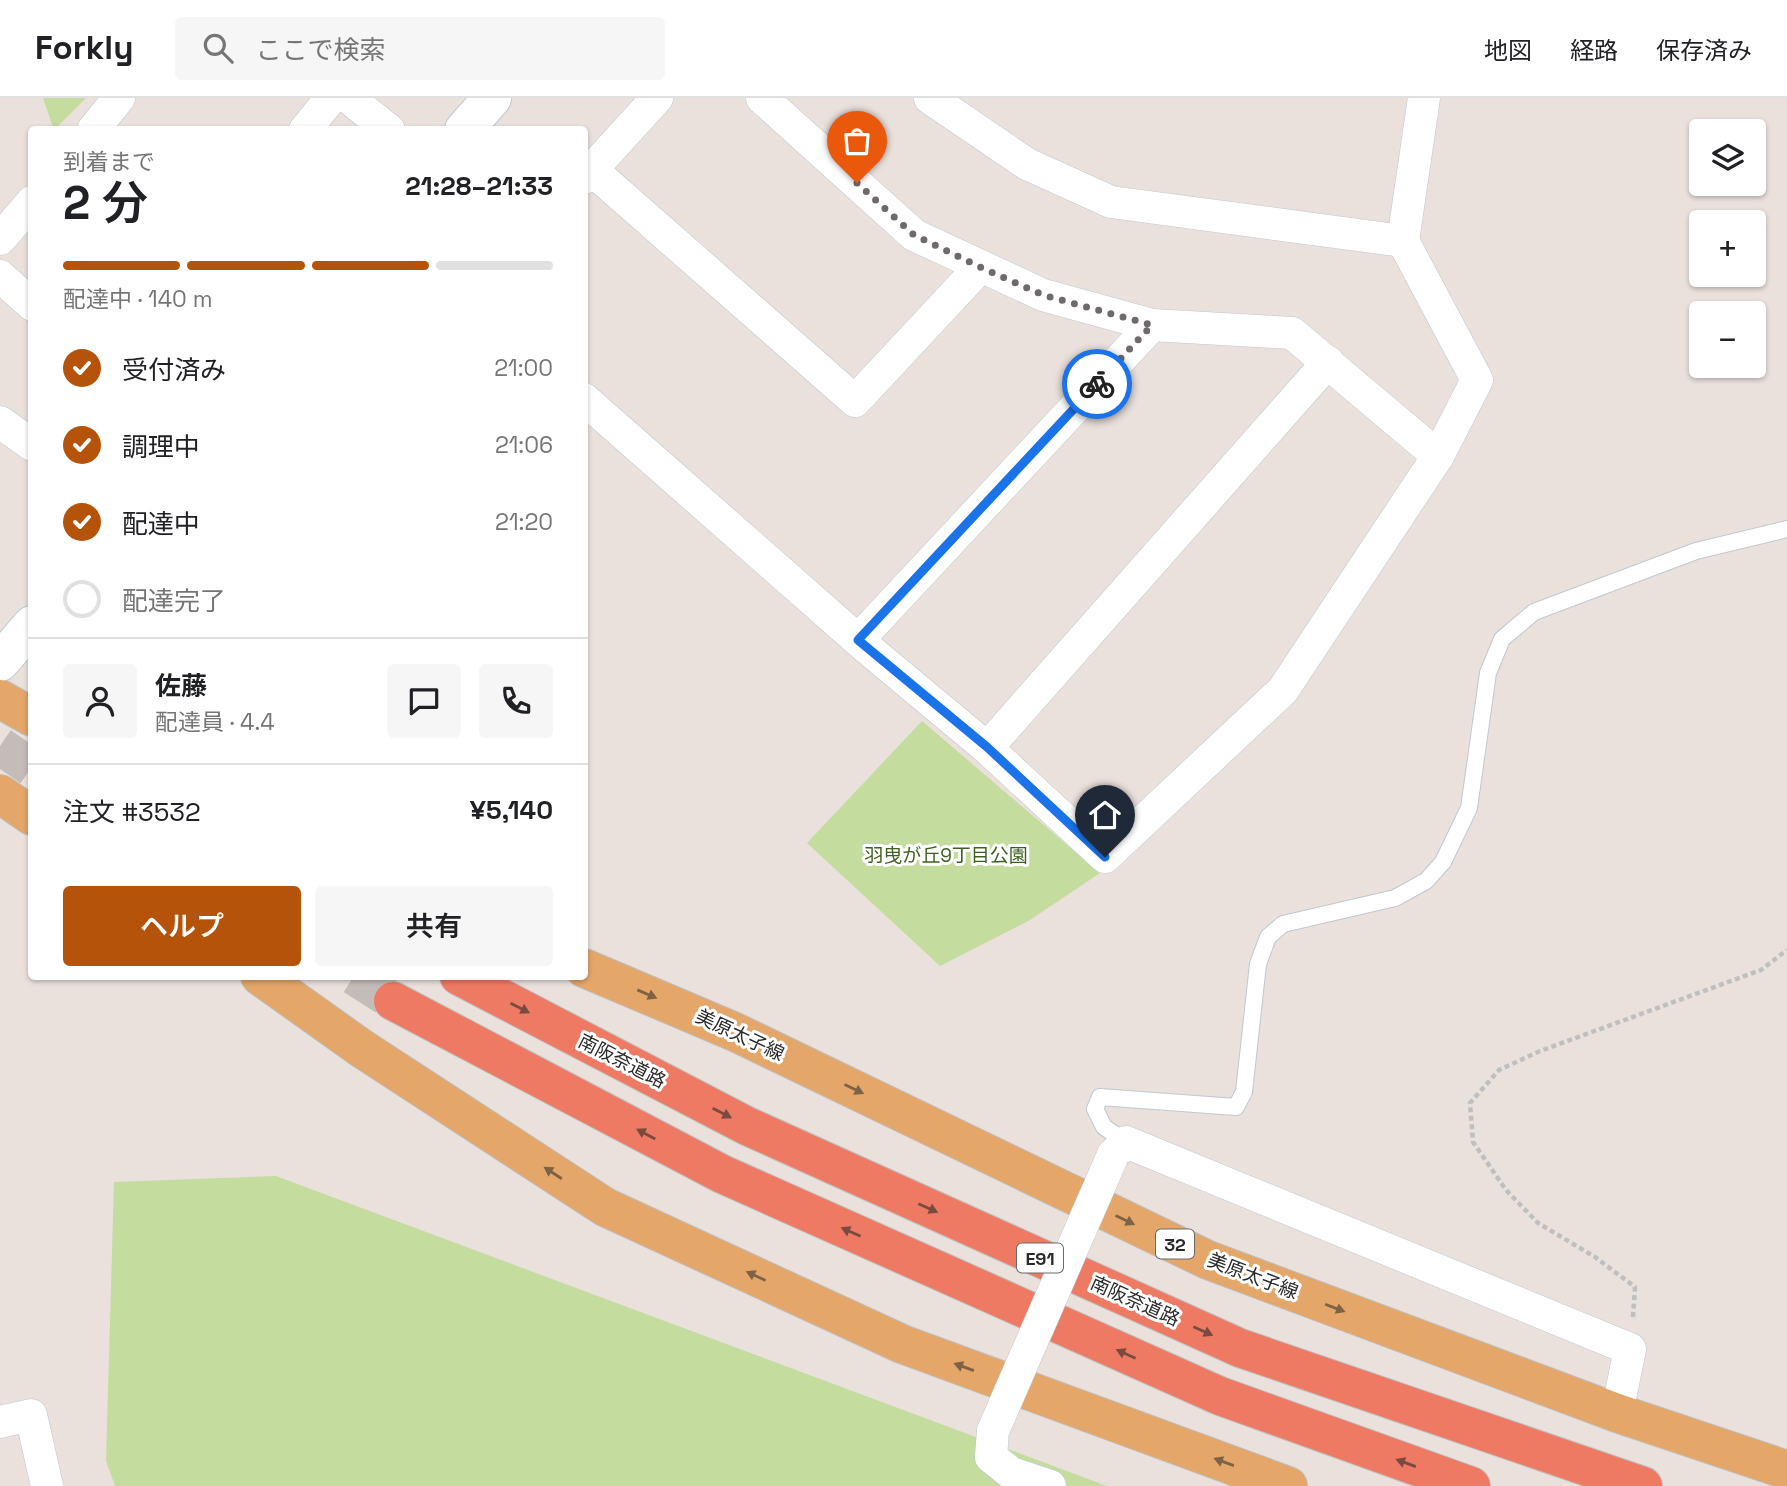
<!DOCTYPE html>
<html lang="ja">
<meta charset="utf-8">
<style>
:root{--surface:#fff;--page:#f6f6f6;--text:#202124;--muted:#757577;--line:#e0e0e0;--accent:#b45309}
body{margin:0;font-family:"Space Grotesk","Noto Sans JP",sans-serif;background:var(--page);color:var(--text);height:100vh;display:flex;flex-direction:column;font-size:26px;white-space:nowrap}
*{box-sizing:border-box;margin:0}
p{font-size:23px;color:var(--muted)}
.icon{flex:none;width:38px;height:38px;fill:none;stroke:currentColor;stroke-width:2;stroke-linecap:round;stroke-linejoin:round}
.map{position:relative;flex:1;overflow:hidden}
.side{position:absolute;left:28px;top:28px;width:560px;height:854px;display:flex;flex-direction:column;background:var(--surface);border-radius:7px;box-shadow:0 2px 5px #0004}
.side>*{flex:none}
.fabs{position:absolute;left:1689px;top:21px;display:grid;gap:14px}
.fabs a{display:grid;place-items:center;width:77px;height:77px;border-radius:7px;background:var(--surface);box-shadow:0 2px 5px #0004;font-size:35px}
.pin{position:absolute;display:grid;place-items:center;width:60px;height:60px;color:#fff;margin:-72px -30px;border-radius:50% 50% 50% 0;rotate:-45deg;box-shadow:0 0 7px #0007}
.pin .icon{rotate:45deg}
.courier{position:absolute;display:grid;place-items:center;width:70px;height:70px;margin:-35px;border:5px solid #1a73e8;border-radius:50%;background:#fff;color:#222;box-shadow:0 2px 9px #0007}
.head em{font-style:normal;font-weight:600}
.head div{display:flex;flex-direction:column-reverse}
.head{display:flex;align-items:center;justify-content:space-between;height:119px;padding:0 35px}
h1{font-size:46px;font-weight:600;line-height:52px}
.bar{display:grid;grid-template-columns:repeat(4,1fr);gap:10px 7px;align-content:center;height:84px;padding:0 35px}
.bar i{height:9px;border-radius:5px;background:var(--line)}
.bar .on{background:var(--accent)}
.bar p{grid-column:span 4}
.line{display:flex;align-items:center;gap:18px;padding:0 35px;border-top:2px solid var(--line)}
.line div{flex:1}
.round{display:grid;place-items:center;flex:none;width:74px;height:74px;border-radius:7px;background:var(--page)}
ol{padding:0 35px;list-style:none}
li{display:flex;align-items:center;gap:21px;height:77px}
li p{margin-inline-start:auto}
li .icon{padding:7px;border-radius:50%;background:var(--accent);color:#fff;stroke-width:4}
li:last-child{color:var(--muted)}
li i{width:38px;height:38px;border:4px solid var(--line);border-radius:50%}
.primary-button{display:flex;gap:14px;margin-top:auto;padding:14px 35px}
.primary-button a{flex:1;height:80px;border-radius:7px;background:var(--accent);color:#fff;font-size:28px;font-weight:600;line-height:80px;text-align:center}
.primary-button a+a{background:var(--page);color:var(--text)}
header{display:flex;align-items:center;gap:42px;box-sizing:border-box;height:98px;padding:0 35px;background:var(--surface);border-bottom:2px solid var(--line)}
header strong{font-size:33px}
nav{display:flex;gap:38px;margin-inline-start:auto;font-size:24px}
.search{width:490px;height:63px;background:var(--page);display:flex;align-items:center;gap:18px;box-sizing:border-box;padding:0 24px;border-radius:7px;color:var(--muted);font-size:26px}
.map>svg:first-child{display:block}
</style>
<header>
<strong>Forkly</strong>
<div class="search"><svg class="icon" aria-label="search" viewBox="0 0 24 24"><circle cx="10" cy="10" r="6"/><path d="M15 15l6 6"/></svg>ここで検索</div>
<nav><a>地図</a><a>経路</a><a>保存済み</a></nav>
</header>
<div class="map">
<svg width="1787" height="1388" viewBox="0 0 1787 1388">
<rect width="100%" height="100%" fill="#eae1dd"/>
<g fill="#c4dc9e">
<path d="M43,0H86L54,32Z"/>
<path d="M922,623L1100,775L1030,822L940,868L807,745Z"/>
<path d="M276,1078L1107,1388H115L106,1363L114,1084Z"/>
</g>
<g fill="none" stroke-linecap="round" stroke-linejoin="round">
<g stroke="#c4bcb9" stroke-width="38" stroke-dasharray="38 19" stroke-linecap="butt">
<path d="M0,648L32,670"/>
<path d="M354,878L393,903"/>
</g>
<g stroke="#c1c8cf" stroke-width="18">
<path id="lane" d="M1126,1044L1104,1029L1095,1011L1100,999L1236,1009L1244,994L1258,866L1268,839L1283,826L1395,800L1426,783L1443,764L1469,710L1488,575L1502,541L1534,514L1696,453L1787,431"/>
</g>
<g stroke="#c1c8cf" stroke-width="33">
<g id="street">
<path d="M349,0L389,32"/>
<path d="M762,0L914,137L1043,197L1152,227L1292,235L1438,358"/>
<path d="M930,0L1027,66L1111,104L1403,143"/>
<path d="M93,32L119,0"/>
<path d="M305,32L331,0"/>
<path d="M592,72L855,303L980,169"/>
<path d="M584,80L657,0"/>
<path d="M0,141L32,104"/>
<path d="M0,178L32,207"/>
<path d="M584,301L867,550L987,650L1105,759L1283,592L1438,358L1477,282L1403,143L1424,0"/>
<path d="M0,324L32,347"/>
<path d="M858,542L1152,227"/>
<path d="M987,650L1328,264"/>
<path d="M1113,1057L1126,1044L1630,1251L1617,1315"/>
<path d="M0,1324L31,1317L47,1388"/>
<path d="M993,1333L991,1359L1011,1375L1050,1388"/>
</g>
</g>
<g stroke="#c1c8cf" stroke-width="40">
<g id="secondary">
<path d="M464,32L492,0"/>
<path d="M0,564L32,527"/>
</g>
</g>
<g stroke="#bfbfbf" stroke-width="40">
<g id="primary">
<path d="M0,601L32,619"/>
<path d="M0,696L32,718"/>
<path d="M584,870L735,934L1208,1162L1617,1315L1787,1372"/>
<path d="M260,878L361,950L605,1109L902,1246L1288,1388"/>
</g>
</g>
<g stroke="#bfbfbf" stroke-width="40">
<g id="highway">
<path d="M459,878L747,1028L1240,1250L1643,1388"/>
<path d="M393,903L722,1076L1220,1298L1471,1388"/>
</g>
</g>
<path stroke="#bfbfbf" stroke-width="4.5" stroke-dasharray="5 3.5" stroke-linecap="butt" d="M1633,1219L1635,1189L1595,1159L1538,1125L1506,1092L1473,1044L1470,1005L1499,972L1540,953L1761,872L1787,852"/>
<use href="#lane" stroke="#fff" stroke-width="16"/>
<use href="#street" stroke="#fff" stroke-width="32"/>
<use href="#secondary" stroke="#fff" stroke-width="38"/>
<use href="#primary" stroke="#e4a669" stroke-width="38"/>
<use href="#highway" stroke="#ef7a63" stroke-width="38"/>
<g stroke="#c1c8cf" stroke-width="33" stroke-linecap="butt">
<path id="street-bridge" d="M993,1333L1113,1057"/>
</g>
<use href="#street-bridge" stroke="#fff" stroke-width="32"/>
</g>
<defs><path id="oneway-solid" d="M-6-.8H1V-3.2L6.5 0L1 3.2V.8H-6Z" transform="scale(1.75)"/></defs>
<g fill="#7e6246">
<use href="#oneway-solid" transform="translate(647 896) rotate(23)"/>
<use href="#oneway-solid" transform="translate(854 991) rotate(26)"/>
<use href="#oneway-solid" transform="translate(553 1075) rotate(-147)"/>
<use href="#oneway-solid" transform="translate(1125 1122) rotate(26)"/>
<use href="#oneway-solid" transform="translate(756 1178) rotate(-155)"/>
<use href="#oneway-solid" transform="translate(1335 1210) rotate(21)"/>
<use href="#oneway-solid" transform="translate(964 1269) rotate(-160)"/>
<use href="#oneway-solid" transform="translate(1224 1364) rotate(-160)"/>
</g>
<g fill="#794a41">
<use href="#oneway-solid" transform="translate(520 910) rotate(27)"/>
<use href="#oneway-solid" transform="translate(722 1015) rotate(27)"/>
<use href="#oneway-solid" transform="translate(646 1036) rotate(-152)"/>
<use href="#oneway-solid" transform="translate(928 1110) rotate(24)"/>
<use href="#oneway-solid" transform="translate(851 1134) rotate(-156)"/>
<use href="#oneway-solid" transform="translate(1203 1233) rotate(24)"/>
<use href="#oneway-solid" transform="translate(1126 1256) rotate(-156)"/>
<use href="#oneway-solid" transform="translate(1406 1365) rotate(-160)"/>
</g>
<g fill="none" stroke-linecap="round" stroke-linejoin="round">
<path stroke="#6d6a69" stroke-width="7" stroke-dasharray="0 12.6" d="M857,85L914,137L980,169L1043,197L1152,227L1097,286"/>
<path stroke="#1a73e8" stroke-width="9" d="M1097,286L858,542L987,649L1105,759"/>
</g>
<g text-anchor="middle" dominant-baseline="central" stroke-width="6" stroke-linejoin="round" paint-order="stroke">
<g fill="#fff" stroke="#6a6a6a" stroke-width="2">
<rect x="1156" y="1131.5" width="38" height="29" rx="5"/>
<rect x="1017" y="1145.5" width="46" height="29" rx="5"/>
</g>
<g font-size="18" font-weight="bold" fill="#2a2a2a">
<text x="1175" y="1146">32</text>
<text x="1040" y="1160">E91</text>
</g>
<g font-size="19" fill="#3e6020" stroke="#fff">
<text x="946" y="757">羽曳が丘9丁目公園</text>
</g>
<g font-size="19" fill="#2a2a2a" stroke="#fff">
<text transform="translate(740 937) rotate(25)">美原太子線</text>
<text transform="translate(622 963) rotate(27)">南阪奈道路</text>
<text transform="translate(1253 1178) rotate(21)">美原太子線</text>
<text transform="translate(1135 1203) rotate(24)">南阪奈道路</text>
</g>
</g>
</svg>
<div class="fabs">
<a><svg class="icon" aria-label="layers" viewBox="0 0 24 24"><path d="M12 4l9 5-9 5-9-5zM3 14l9 5 9-5"/></svg></a>
<a>+</a>
<a>−</a>
</div>
<div class="pin" style="left:857px;top:85px;background:#ea580c"><svg class="icon" aria-label="bag" viewBox="0 0 24 24"><path d="M5 8h14l-1 12H6zM9 8a3 3 0 0 1 6 0"/></svg></div>
<div class="pin" style="left:1105px;top:759px;background:#1f2937"><svg class="icon" aria-label="home" viewBox="0 0 24 24"><path d="M3 11l9-7 9 7M6 9v11h12V9"/></svg></div>
<div class="courier" style="left:1097px;top:286px"><svg class="icon" aria-label="bike" viewBox="0 0 24 24"><circle cx="6" cy="16" r="4"/><circle cx="18" cy="16" r="4"/><path d="M6 16l4-8h5l3 8M10 8l3 8H6M13 5h3"/></svg></div>
<section class="side">
<div class="head"><div><h1>2 分</h1><p>到着まで</p></div><em>21:28–21:33</em></div>
<div class="bar"><i class="on"></i><i class="on"></i><i class="on"></i><i></i><p>配達中 · 140 m</p></div>
<ol>
<li><svg class="icon" aria-label="check" viewBox="0 0 24 24"><path d="M5 12l5 5 9-10"/></svg>受付済み<p>21:00</p></li>
<li><svg class="icon" aria-label="check" viewBox="0 0 24 24"><path d="M5 12l5 5 9-10"/></svg>調理中<p>21:06</p></li>
<li><svg class="icon" aria-label="check" viewBox="0 0 24 24"><path d="M5 12l5 5 9-10"/></svg>配達中<p>21:20</p></li>
<li><i></i>配達完了</li>
</ol>
<div class="line" style="height:126px"><a class="round"><svg class="icon" aria-label="person" viewBox="0 0 24 24"><circle cx="12" cy="8" r="4"/><path d="M4 21q1-7 8-7t8 7"/></svg></a><div><b>佐藤</b><p>配達員 · 4.4</p></div><a class="round"><svg class="icon" aria-label="chat" viewBox="0 0 24 24"><path d="M4 5h16v11H9l-5 4z"/></svg></a><a class="round"><svg class="icon" aria-label="phone" viewBox="0 0 24 24"><path d="M5 4h4l2 5-3 2q2 4 5 5l2-3 5 2v4C11 20 4 13 5 4z"/></svg></a></div>
<div class="line" style="height:91px"><div>注文 #3532</div><b>¥5,140</b></div>
<div class="primary-button"><a>ヘルプ</a><a>共有</a></div>
</section>
</div>
